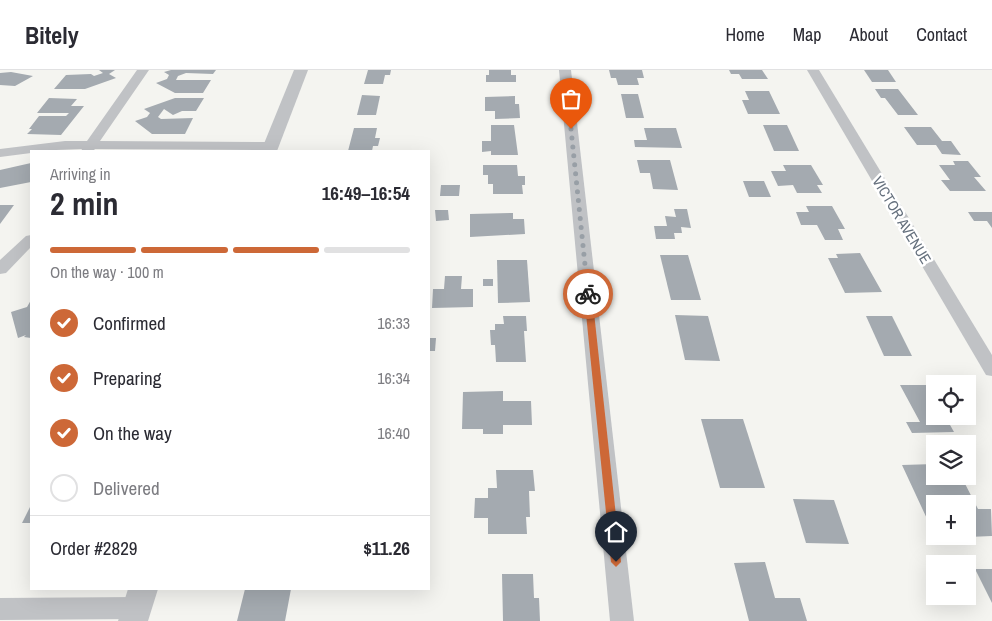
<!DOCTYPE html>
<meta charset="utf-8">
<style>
:root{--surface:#fff;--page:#f2f2f3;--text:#2b2b33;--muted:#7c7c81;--line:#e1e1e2;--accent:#cd6837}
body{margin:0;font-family:"Archivo Narrow",sans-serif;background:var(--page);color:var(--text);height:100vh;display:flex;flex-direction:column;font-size:19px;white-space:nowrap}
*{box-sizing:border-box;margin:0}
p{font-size:16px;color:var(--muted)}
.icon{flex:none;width:28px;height:28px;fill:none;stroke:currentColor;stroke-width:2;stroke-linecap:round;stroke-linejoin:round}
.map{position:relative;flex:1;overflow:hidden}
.drawer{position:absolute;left:30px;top:80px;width:400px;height:440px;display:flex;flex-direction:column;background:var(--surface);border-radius:0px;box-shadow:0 5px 20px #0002}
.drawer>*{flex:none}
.buttons{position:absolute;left:926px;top:305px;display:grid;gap:10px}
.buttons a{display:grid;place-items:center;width:50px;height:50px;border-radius:0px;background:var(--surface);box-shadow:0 5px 20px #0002;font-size:25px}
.pin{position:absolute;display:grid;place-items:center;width:42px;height:42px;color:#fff;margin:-51px -21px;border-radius:50% 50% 50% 0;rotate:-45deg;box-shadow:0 0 5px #0007}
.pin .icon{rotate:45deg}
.courier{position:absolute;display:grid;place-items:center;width:50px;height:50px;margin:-25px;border:4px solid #cd6837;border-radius:50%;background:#fff;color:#222;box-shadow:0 1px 6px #0007}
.summary em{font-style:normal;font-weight:800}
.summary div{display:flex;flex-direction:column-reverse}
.summary{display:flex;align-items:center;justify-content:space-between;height:85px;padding:0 20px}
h1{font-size:32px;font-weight:800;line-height:38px}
.bar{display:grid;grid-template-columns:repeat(4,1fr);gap:8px 5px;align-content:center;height:60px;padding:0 20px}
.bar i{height:6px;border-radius:4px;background:var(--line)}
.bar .selected{background:var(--accent)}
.bar p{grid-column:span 4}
.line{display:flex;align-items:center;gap:12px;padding:0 20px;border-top:1px solid var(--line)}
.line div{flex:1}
ol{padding:0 20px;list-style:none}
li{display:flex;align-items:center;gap:15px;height:55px}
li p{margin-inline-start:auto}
li .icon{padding:5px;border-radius:50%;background:var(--accent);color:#fff;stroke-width:4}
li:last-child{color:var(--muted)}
li i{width:28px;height:28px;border:2px solid var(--line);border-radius:50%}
header{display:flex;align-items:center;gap:30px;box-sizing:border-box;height:70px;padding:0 25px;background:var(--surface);border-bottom:1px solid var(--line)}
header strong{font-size:24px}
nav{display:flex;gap:28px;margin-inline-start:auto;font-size:18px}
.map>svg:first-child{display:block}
</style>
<header>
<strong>Bitely</strong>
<nav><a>Home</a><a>Map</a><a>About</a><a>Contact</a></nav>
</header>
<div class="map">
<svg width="992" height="551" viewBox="0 0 992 551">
<rect width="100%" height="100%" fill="#f4f4f0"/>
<g fill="#a4aab0">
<path d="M99,0H115L109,4L116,8L85,19H54L66,5L91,4L94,6L103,3Z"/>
<path d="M171,0H216L213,4L186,3L178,6L176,10H211L203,23H175L156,13L167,9L169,5L164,2Z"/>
<path d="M368,0H391L390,5H385L383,14H364Z"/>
<path d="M489,0H511V5H516V12H486V5H489Z"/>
<path d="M609,0H642L644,8H637L639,15H618L616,8H611Z"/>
<path d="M729,0H762L768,9H742L739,4H731Z"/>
<path d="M864,0H888L896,12H872Z"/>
<path d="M11,2L33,6L15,16L0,15V3Z"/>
<path d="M875,19H898L918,45H898L885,28H881Z"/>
<path d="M745,21H769L780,44H748L742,30H749Z"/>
<path d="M621,24H638L644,48H626Z"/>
<path d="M362,25L380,26L376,45H357Z"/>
<path d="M515,26V34H519L520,48L495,49V41H485V27Z"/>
<path d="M49,28L77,29L71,36H84L61,65L27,64L32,59H29L39,46H66L69,43H37Z"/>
<path d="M175,28H204L196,41H182L173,45L164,39L158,47L161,49L193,48L185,64H152L135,51L147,47L150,43L144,39Z"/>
<path d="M491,55H514L518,85H491V81L482,82V71H491Z"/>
<path d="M763,55H787L799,81H774Z"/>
<path d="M904,57H931L942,71H951L961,85L942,84L936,75H917Z"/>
<path d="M354,58H377L375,68H380L378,76H373L372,81H348Z"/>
<path d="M644,58H676L682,78L635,77L634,70H647Z"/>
<path d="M637,90H670L678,120L653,119L650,103H640Z"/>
<path d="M953,91H968L981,107H974L986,121H950L941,110H950L939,95H955Z"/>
<path d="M31,93V112L0,118V100Z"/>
<path d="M483,95H517L518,106H525V115H522L523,124H493V114H488V105H483Z"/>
<path d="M783,95H811L823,115H817L822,123H797L793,115L778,116L771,101H786Z"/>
<path d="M743,111H764L771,127H749Z"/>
<path d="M441,115H460L459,126H440Z"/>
<path d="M0,135H14L0,154Z"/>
<path d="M806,136H832L845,159H838L843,170H825L817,155H801L796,142H809Z"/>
<path d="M674,139H687L691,158L681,157L682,163H674L675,169H656L654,156H667L665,146L676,147Z"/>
<path d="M435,140H448L449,150L436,151Z"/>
<path d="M968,142H992V158L987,151H974Z"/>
<path d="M513,143V149H524L525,164L470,167V144Z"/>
<path d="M860,183L882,222L845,223L828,188H838L836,184Z"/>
<path d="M660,185H688L701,230H671Z"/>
<path d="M497,190H527L530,232L498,233Z"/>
<path d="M445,206H462L461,219H473V237L432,238L433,219H444Z"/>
<rect x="483" y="209" width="10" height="7"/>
<path d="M31,230V268L24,267L26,265L18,268L11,242L27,237Z"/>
<path d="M675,245L708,246L720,291L685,290Z"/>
<path d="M503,246H526L527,261H524L526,292H496L495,275H491L490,260H495V254H504Z"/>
<path d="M866,246H892L912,286H884Z"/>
<path d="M429,268H436L435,281H429Z"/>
<path d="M900,315H927L935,329V346H945L954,362L912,363L906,352H920Z"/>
<path d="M503,321V331H531L532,355H503V364H483V359H462L463,322Z"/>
<path d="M701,349H743L765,418H720Z"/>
<path d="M935,394V406H961L978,439H991L992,466L968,467V434H935V466L902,395Z"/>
<path d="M496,400H533L535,421H529L530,447H526L527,464H488V448H474L475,428H488V418H497Z"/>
<path d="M793,429L834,430L849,474L806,473Z"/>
<path d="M31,435V453H22Z"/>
<path d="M765,492L775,528H800L807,551H749L734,493Z"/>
<path d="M975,499H992V533Z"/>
<path d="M502,504H533L534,528H539L540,551H503Z"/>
<path d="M245,519H291L285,551H237Z"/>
</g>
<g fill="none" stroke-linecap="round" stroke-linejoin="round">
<g fill="#c0c2c5" fill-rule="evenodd">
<path d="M137,0H149L100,71L271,72L278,76L271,80L95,79L93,81H81L82,79L31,81V83L0,87V79L65,71H87Z"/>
<path d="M559,0H571L634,551H610Z"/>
<path d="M807,0H819L992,285V306L986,305Z"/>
<path d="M31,165V177L6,203L0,204V190L26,166Z"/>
<path d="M138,527L146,530L150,538L146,546L138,549L0,550V528Z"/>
</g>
<g fill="#c0c2c5" fill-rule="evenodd">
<path d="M294,0H308L277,81H261Z"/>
<path d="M128,519H158L148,551H118Z"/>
</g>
</g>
<path fill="#cd6837" d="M588,221L592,224L621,492L616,497L611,492L584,224Z"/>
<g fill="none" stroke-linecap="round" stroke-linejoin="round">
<path stroke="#989fa6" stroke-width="5" stroke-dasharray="0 9" d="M571,59L588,224"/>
</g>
<g text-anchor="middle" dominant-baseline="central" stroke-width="5" stroke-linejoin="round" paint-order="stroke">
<g font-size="15" fill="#66717e" stroke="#fff">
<text transform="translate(902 150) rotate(59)">VICTOR AVENUE</text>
</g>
</g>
</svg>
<div class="buttons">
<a><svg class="icon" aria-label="locate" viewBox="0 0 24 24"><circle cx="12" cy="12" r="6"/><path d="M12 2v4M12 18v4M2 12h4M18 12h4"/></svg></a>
<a><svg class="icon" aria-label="layers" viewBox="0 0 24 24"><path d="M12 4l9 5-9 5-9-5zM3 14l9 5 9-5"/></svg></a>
<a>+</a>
<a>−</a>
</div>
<div class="pin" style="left:571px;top:59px;background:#ea580c"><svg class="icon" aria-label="bag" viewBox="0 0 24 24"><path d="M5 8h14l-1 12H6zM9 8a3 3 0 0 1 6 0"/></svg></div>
<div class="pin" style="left:616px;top:492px;background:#1f2937"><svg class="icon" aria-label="home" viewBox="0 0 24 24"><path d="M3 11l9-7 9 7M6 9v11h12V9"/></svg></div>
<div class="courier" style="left:588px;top:224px"><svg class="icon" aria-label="bike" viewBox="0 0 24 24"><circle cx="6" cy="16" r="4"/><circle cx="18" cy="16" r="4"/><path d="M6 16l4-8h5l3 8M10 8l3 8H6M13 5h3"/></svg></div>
<section class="drawer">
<div class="summary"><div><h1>2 min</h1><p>Arriving in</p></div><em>16:49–16:54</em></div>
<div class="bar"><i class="selected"></i><i class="selected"></i><i class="selected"></i><i></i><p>On the way · 100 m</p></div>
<ol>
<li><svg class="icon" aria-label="check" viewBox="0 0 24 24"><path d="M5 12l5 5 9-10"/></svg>Confirmed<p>16:33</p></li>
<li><svg class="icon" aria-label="check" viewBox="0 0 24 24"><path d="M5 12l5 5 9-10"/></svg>Preparing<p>16:34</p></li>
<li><svg class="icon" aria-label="check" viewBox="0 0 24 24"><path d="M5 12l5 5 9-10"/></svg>On the way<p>16:40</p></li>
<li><i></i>Delivered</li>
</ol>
<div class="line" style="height:65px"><div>Order #2829</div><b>$11.26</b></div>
</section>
</div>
